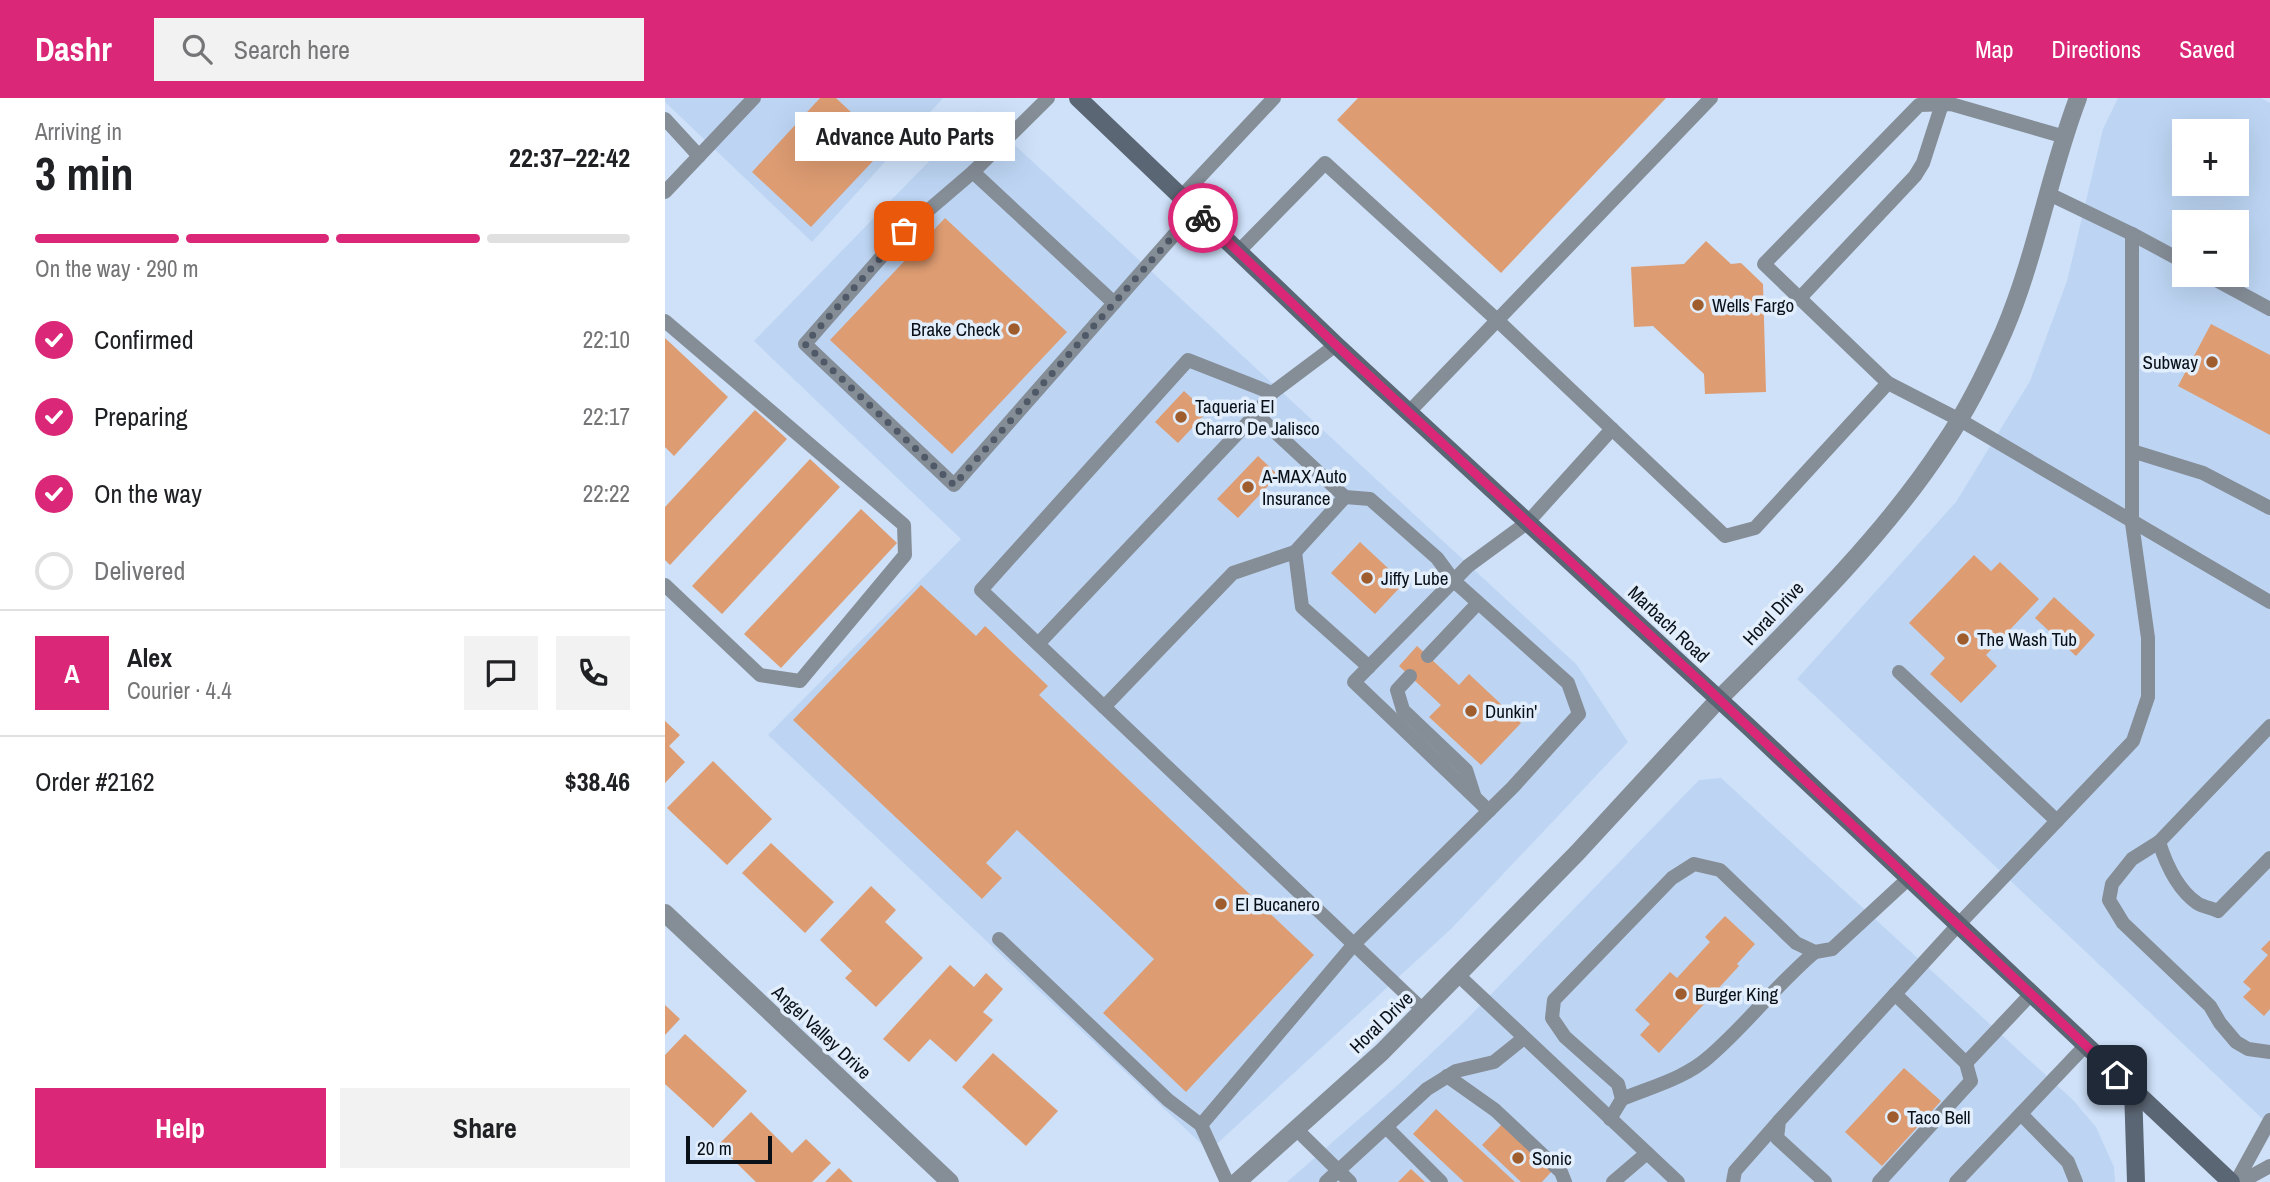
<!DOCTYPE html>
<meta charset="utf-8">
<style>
:root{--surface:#fff;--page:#f2f2f2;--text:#202124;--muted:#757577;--line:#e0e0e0;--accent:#db2777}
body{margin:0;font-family:"Archivo Narrow",sans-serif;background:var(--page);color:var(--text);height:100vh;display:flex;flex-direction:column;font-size:26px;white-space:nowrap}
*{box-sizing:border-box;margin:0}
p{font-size:23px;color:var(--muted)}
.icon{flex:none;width:38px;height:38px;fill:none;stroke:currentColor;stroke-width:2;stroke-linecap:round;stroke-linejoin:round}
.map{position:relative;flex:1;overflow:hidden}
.sheet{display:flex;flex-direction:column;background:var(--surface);width:665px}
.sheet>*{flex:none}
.tools{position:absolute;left:1507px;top:21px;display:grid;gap:14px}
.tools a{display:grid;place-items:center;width:77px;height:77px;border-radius:0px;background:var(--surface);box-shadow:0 7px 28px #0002;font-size:35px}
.scale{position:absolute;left:21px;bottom:18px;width:86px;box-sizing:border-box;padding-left:7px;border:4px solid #0a1018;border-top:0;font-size:19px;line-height:24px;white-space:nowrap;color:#0a1018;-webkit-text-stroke:5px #e2eefc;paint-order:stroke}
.pin{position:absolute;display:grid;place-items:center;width:60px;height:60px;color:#fff;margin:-30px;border-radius:14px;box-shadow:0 4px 10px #0006}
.courier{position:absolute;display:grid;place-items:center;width:70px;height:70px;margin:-35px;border:5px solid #db2777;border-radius:50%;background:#fff;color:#222;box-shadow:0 2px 9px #0007}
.bubble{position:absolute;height:49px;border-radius:0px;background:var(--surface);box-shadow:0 7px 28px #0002;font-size:23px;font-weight:700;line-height:49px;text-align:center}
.overview em{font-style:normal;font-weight:700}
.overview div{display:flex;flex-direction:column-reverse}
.overview{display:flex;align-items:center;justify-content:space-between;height:119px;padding:0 35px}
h1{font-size:46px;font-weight:700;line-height:52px}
.bar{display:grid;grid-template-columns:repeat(4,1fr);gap:10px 7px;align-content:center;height:84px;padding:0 35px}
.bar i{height:9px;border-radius:5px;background:var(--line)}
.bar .on{background:var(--accent)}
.bar p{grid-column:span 4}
.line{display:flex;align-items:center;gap:18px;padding:0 35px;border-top:2px solid var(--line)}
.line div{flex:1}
.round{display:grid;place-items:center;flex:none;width:74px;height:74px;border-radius:0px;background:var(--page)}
ol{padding:0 35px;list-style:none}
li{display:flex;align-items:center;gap:21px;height:77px}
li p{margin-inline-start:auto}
li .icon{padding:7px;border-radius:50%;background:var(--accent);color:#fff;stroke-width:4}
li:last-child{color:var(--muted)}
li i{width:38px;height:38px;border:4px solid var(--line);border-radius:50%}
.cta{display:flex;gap:14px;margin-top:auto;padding:14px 35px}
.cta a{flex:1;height:80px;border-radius:0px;background:var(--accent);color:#fff;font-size:28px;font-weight:700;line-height:80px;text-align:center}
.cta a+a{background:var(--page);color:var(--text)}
header{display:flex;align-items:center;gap:42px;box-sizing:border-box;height:98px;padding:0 35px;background:var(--accent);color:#fff}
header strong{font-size:33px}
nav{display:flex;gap:38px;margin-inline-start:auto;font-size:24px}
.search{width:490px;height:63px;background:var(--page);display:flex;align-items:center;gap:18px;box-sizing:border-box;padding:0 24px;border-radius:0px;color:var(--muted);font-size:26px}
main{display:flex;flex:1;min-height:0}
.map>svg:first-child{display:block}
</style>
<header>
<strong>Dashr</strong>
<div class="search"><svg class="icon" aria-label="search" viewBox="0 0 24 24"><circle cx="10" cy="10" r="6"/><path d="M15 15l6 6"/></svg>Search here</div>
<nav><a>Map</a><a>Directions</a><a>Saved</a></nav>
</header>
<main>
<section class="sheet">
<div class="overview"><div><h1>3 min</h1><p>Arriving in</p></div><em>22:37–22:42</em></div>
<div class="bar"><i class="on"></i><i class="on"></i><i class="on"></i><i></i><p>On the way · 290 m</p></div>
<ol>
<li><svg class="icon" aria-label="check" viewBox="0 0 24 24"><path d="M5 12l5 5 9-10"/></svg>Confirmed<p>22:10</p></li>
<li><svg class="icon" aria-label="check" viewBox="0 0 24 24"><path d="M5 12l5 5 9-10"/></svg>Preparing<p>22:17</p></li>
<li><svg class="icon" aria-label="check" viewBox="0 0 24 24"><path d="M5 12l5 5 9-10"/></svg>On the way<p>22:22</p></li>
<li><i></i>Delivered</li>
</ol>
<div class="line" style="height:126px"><b class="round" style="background:var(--accent);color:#fff">A</b><div><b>Alex</b><p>Courier · 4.4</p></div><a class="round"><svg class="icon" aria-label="chat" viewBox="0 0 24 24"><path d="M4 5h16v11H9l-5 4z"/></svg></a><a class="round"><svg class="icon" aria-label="phone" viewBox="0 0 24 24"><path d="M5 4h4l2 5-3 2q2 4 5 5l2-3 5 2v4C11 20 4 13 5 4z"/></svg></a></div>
<div class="line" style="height:91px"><div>Order #2162</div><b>$38.46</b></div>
<div class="cta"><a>Help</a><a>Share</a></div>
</section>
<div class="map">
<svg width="1605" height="1084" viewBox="0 0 1605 1084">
<rect width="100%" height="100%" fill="#cee1f9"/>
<g fill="#bdd5f3" fill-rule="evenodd">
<path d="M0,0H278L147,144L0,4Z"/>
<path d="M1453,0H1596L1605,5V1028L1132,581L1291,404L1365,283L1402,183L1438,31ZM1519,33H1572V86H1519ZM1519,124H1572V177H1519Z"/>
<path d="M313,13L912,567L963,644L786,831L544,1053L103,637L296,441L89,243Z"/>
<path d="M1056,680L1409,1003L1431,1029L1449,1069L1450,1084H622L734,986L800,923L1034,682Z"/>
</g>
<g fill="#dd9c72">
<path d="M155,0H171L222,48L146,129L87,74Z"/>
<path d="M693,0H1001L836,175L672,22Z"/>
<path d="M280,120L402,234L287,356L165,242Z"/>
<path d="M1041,143L1066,166L1076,165L1098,186L1101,294L1040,296L1039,276L988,228L969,229L966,169L1019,166Z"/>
<path d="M1546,226L1605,257V337L1513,288Z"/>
<path d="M0,240L63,299L9,358L0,349Z"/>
<path d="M519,293L542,314L513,345L490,324Z"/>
<path d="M90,312L122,341L5,467L0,462V409Z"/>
<path d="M593,358L613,377L573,420L552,401Z"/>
<path d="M145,361L175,389L57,516L27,488Z"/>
<path d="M196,411L232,445L116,570L79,536Z"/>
<path d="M695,444L739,485L710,516L666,475Z"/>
<path d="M1309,457L1326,473L1335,464L1374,501L1321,557L1332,568L1296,605L1265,576L1280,560L1244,525Z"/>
<path d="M256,487L311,538L320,528L383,588L374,597L649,857L521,994L438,915L489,861L352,732L321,765L337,780L317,801L128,622Z"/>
<path d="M1389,499L1430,537L1411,558L1370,520Z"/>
<path d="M752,548L794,587L804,576L856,625L816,667L764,619L776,607L734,568Z"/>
<path d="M0,623L15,637L4,648L20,664L0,685Z"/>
<path d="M48,663L107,721L62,767L2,710Z"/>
<path d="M106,745L169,804L140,835L77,775Z"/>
<path d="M206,788L231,812L220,824L258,860L211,909L180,880L187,873L155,842Z"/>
<path d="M1060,818L1090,846L1072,866L1074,868L994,955L975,937L985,926L970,912L1005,874L1012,880L1045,844L1040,839Z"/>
<path d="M1605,842V911L1599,918L1578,899L1586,891L1578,884L1603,857L1596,851Z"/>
<path d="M285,867L309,889L321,875L338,891L318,914L328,922L291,964L265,941L244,964L218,941Z"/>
<path d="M0,907L15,921L0,937Z"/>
<path d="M20,936L82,993L48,1030L0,986V957Z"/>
<path d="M328,955L393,1013L361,1048L297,989Z"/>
<path d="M1239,970L1276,1003L1217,1068L1180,1034Z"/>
<path d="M771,1011L850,1084H799L748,1036Z"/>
<path d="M86,1014L127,1055L141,1041L166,1065L147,1084H91L53,1047Z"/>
<path d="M839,1024L888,1072L877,1084H856L817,1047Z"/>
<path d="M174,1070L188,1084H160Z"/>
<path d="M746,1071L760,1084H733Z"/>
</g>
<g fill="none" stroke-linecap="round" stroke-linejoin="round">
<g stroke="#858d97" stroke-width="14">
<path d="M383,0L308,74L239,133L140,246L289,387L530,113"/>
<path d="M0,21L34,58"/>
<path d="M308,74L449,205"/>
<path d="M0,94L89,0"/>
<path d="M516,99L609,0"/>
<path d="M1467,136L1519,164"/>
<path d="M574,153L660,65L832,222L1060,438L1090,430L1223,285L1295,322L1605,504"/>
<path d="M1542,177L1605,211"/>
<path d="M1134,201L1250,78L1258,65L1277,6"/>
<path d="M0,223L239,427L240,457L135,583L95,577L0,487"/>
<path d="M671,247L607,295L523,262L316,492L758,912"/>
<path d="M1223,285L1099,166L1254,7L1286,6L1400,39"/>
<path d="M744,314L1046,0"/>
<path d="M1467,353L1538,375L1605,410"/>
<path d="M630,454L637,509L704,569"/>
<path d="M373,546L591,316L607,295"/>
<path d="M763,558L813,505"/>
<path d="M1234,574L1392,723"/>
<path d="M745,578L732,592L738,612L801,672L809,697"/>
<path d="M439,609L568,475L630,454L680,399L591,316"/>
<path d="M1605,628L1494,744L1467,761L1447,786L1444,802L1458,825L1545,908L1555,925L1571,944L1583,951L1605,954"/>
<path d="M824,713L689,584L803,468L863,424L947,331"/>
<path d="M1494,744C1501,766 1512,791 1532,805C1538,809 1547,810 1553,813L1605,760"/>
<path d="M334,841L503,1002L536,1027"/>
<path d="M793,877L1013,1084"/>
<path d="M1301,965L1366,896"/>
<path d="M782,978L830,1012L896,1074L900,1084"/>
<path d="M957,1001C986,989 1021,980 1045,958C1082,926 1112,886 1150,854"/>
<path d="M1356,1016L1403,1064L1411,1084"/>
<path d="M945,1021L957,1001L953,986L900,939L887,920L889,902L1007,780L1029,766L1055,772L1131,845L1150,854L1167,851L1244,780"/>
<path d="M721,1029L776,1084"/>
<path d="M631,1031L685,1084"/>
<path d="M562,1084L536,1027L690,845L848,689L914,616L903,585L789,483L772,460L705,401L680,399"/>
<path d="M661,1084L762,991L791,973L829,964L859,940"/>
<path d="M948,1084L982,1055"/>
<path d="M1068,1084L1070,1073L1114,1023"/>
<path d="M1160,1084L1112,1040L1114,1023L1293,827L1468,643L1483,599V540L1467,425V136L1384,96"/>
<path d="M1214,1084L1306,983L1301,965L1230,896"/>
<path d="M1291,1084L1421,947"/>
<path d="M1571,1084L1605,1022"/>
<path d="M1576,1084L1605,1068"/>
</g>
<g stroke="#858d97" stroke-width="18">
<path d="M1054,601C1131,524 1220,437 1279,346C1303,311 1322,272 1339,233C1371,158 1384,76 1413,0"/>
<path d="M0,815L285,1084"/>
</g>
<path stroke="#858d97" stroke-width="18" d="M572,1084L717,954L912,755L1054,601"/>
<g stroke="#5b6674" stroke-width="18">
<path d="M413,0L671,247L1085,630L1566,1084"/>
<path d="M1468,991L1471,1084"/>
</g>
</g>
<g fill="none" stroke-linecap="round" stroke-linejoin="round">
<path stroke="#4f5967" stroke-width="7" stroke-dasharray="0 12.6" d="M239,133L140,246L289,387L530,113L538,120"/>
<path stroke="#db2777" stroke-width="9" d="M538,120L671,247L1037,585L1452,977"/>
</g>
<g fill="#9f5c2c" stroke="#e2eefc" stroke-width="2.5">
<circle cx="1033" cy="207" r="7"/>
<circle cx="349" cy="231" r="7"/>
<circle cx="1547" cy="264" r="7"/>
<circle cx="516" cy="319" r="7"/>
<circle cx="583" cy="389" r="7"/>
<circle cx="702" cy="480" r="7"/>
<circle cx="1298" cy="541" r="7"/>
<circle cx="806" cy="613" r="7"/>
<circle cx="556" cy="806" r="7"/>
<circle cx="1016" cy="896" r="7"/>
<circle cx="1228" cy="1019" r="7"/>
<circle cx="853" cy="1060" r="7"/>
</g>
<g text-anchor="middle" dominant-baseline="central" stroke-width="7" stroke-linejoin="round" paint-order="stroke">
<g font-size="19" fill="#0a1018" stroke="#e2eefc" text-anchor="start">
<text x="1047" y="207">Wells Fargo</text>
<text x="335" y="231" text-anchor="end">Brake Check</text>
<text x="1533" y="264" text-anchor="end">Subway</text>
<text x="530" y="308">Taqueria El<tspan x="530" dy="22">Charro De Jalisco</tspan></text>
<text x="597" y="378">A-MAX Auto<tspan x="597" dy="22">Insurance</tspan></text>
<text x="716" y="480">Jiffy Lube</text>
<text x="1312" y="541">The Wash Tub</text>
<text x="820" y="613">Dunkin'</text>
<text x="570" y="806">El Bucanero</text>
<text x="1030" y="896">Burger King</text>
<text x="1242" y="1019">Taco Bell</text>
<text x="867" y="1060">Sonic</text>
</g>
<g font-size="19" fill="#0a1018" stroke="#e2eefc">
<text transform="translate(1108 515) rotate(-47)">Horal Drive</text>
<text transform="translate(1004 526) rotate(43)">Marbach Road</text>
<text transform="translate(716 924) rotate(-44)">Horal Drive</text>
<text transform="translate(157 934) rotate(43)">Angel Valley Drive</text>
</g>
</g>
</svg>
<div class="tools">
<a>+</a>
<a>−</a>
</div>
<div class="scale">20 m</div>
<div class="pin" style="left:239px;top:133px;background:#ea580c"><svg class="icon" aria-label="bag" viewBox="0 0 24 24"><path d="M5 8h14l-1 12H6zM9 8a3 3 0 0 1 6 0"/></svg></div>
<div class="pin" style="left:1452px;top:977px;background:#1f2937"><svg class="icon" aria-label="home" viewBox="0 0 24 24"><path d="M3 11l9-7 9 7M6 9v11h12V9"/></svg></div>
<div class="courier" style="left:538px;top:120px"><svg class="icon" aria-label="bike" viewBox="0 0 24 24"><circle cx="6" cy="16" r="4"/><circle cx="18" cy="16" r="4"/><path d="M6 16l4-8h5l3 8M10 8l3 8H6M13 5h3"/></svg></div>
<div class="bubble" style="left:130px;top:14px;width:220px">Advance Auto Parts</div>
</div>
</main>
